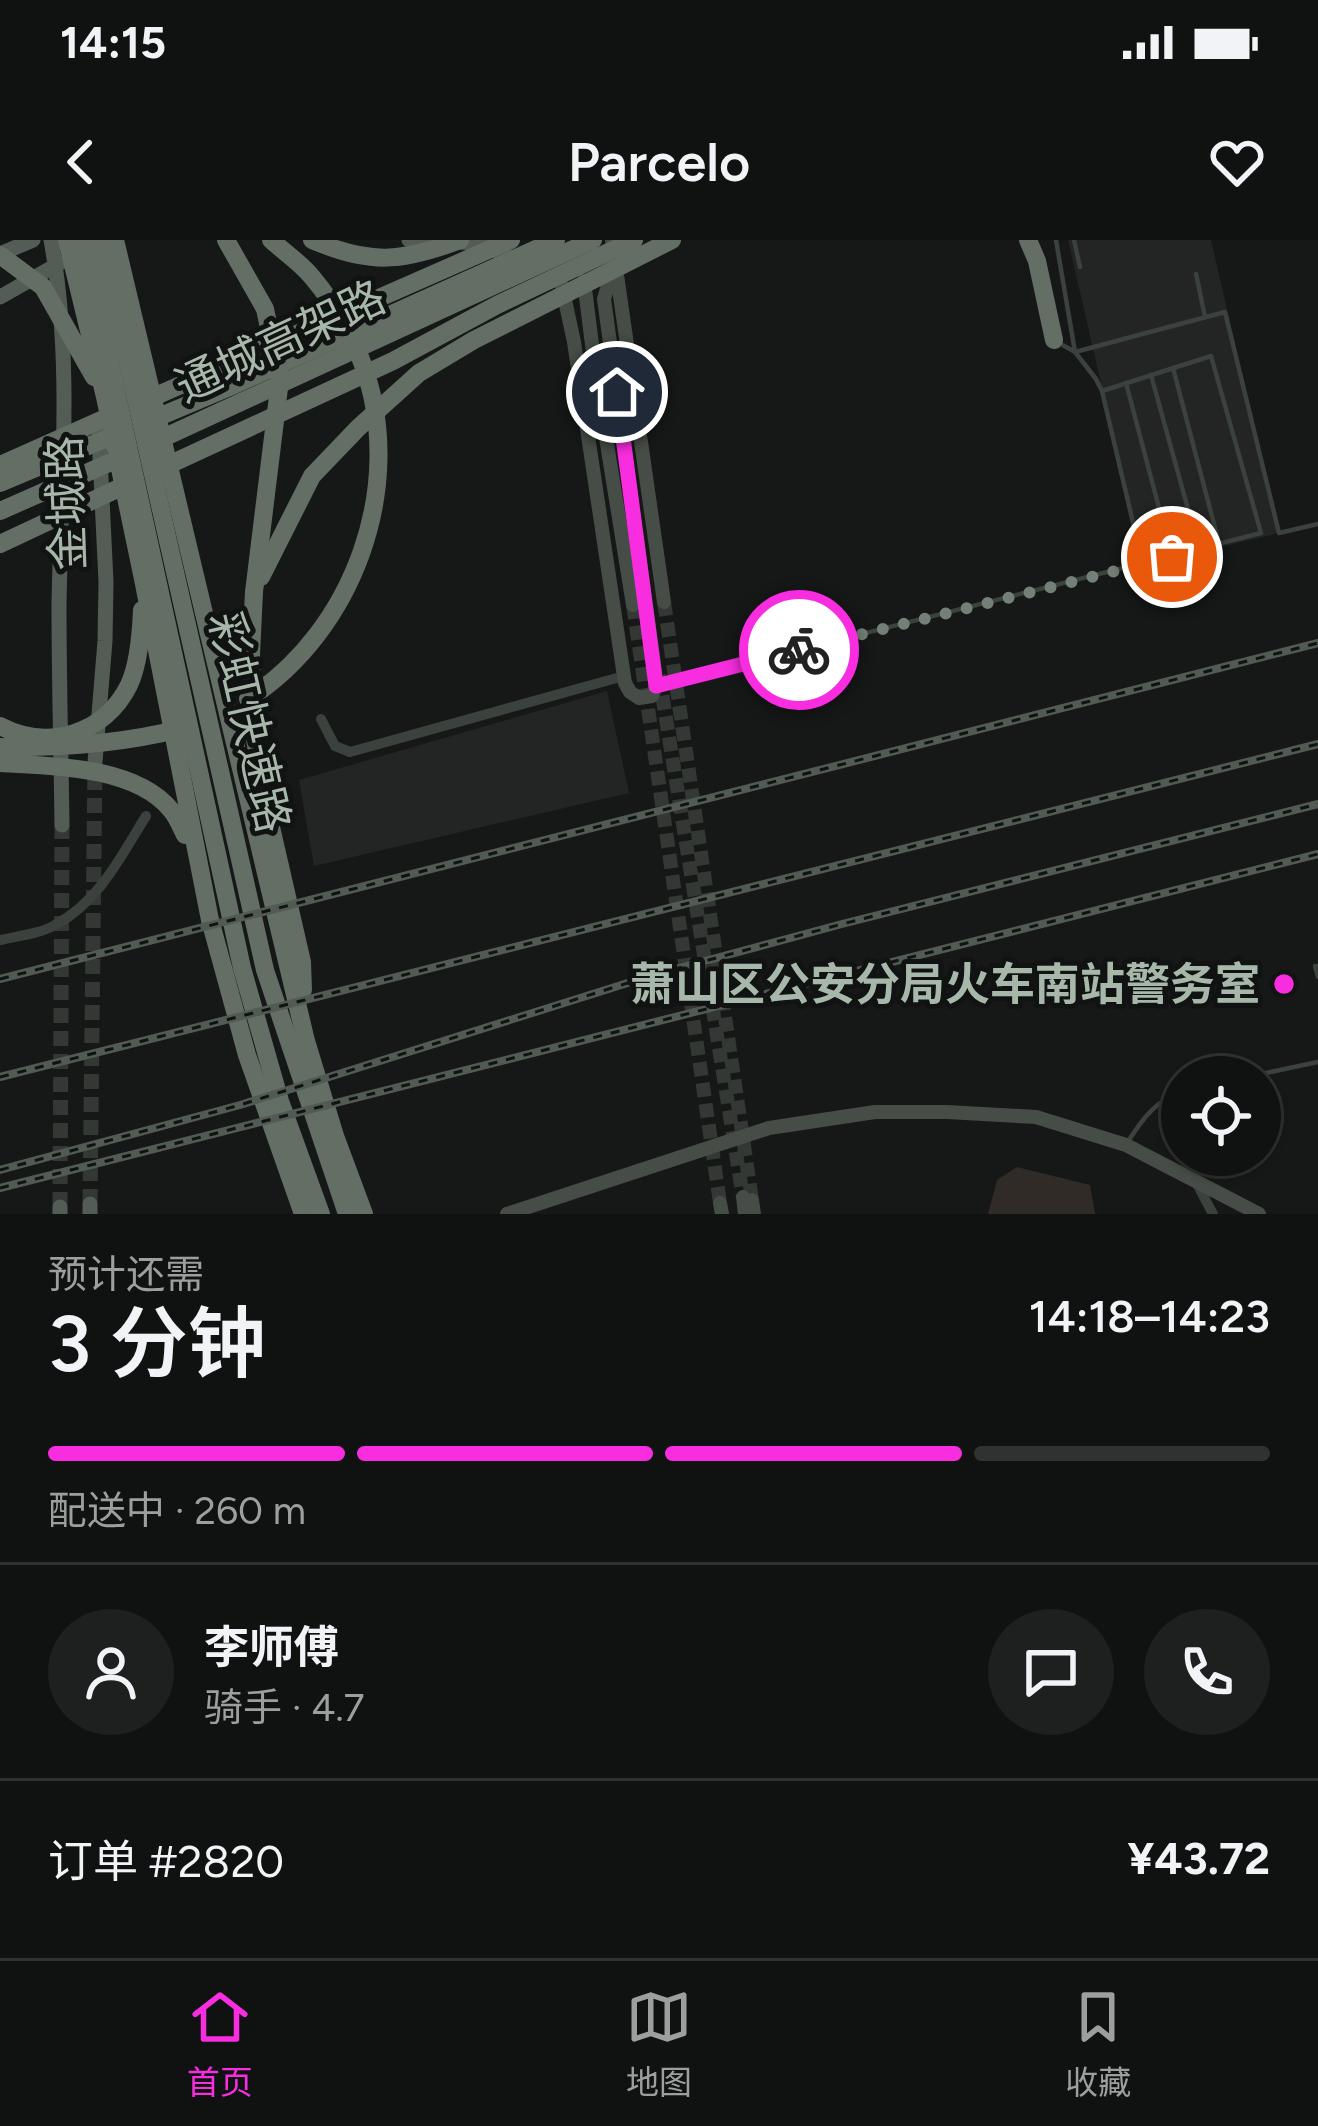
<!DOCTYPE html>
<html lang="zh">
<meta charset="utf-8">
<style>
:root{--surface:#101211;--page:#1e201f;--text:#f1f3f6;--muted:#9c9e9f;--line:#303231;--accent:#f82ddf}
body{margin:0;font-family:Figtree,"Noto Sans SC",sans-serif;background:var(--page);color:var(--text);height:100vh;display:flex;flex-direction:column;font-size:45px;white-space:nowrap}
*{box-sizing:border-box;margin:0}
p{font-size:39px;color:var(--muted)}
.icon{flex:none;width:66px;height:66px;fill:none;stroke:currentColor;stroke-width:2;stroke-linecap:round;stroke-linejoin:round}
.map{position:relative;height:974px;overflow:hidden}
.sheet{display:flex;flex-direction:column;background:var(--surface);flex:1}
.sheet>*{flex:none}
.controls{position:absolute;left:1161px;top:816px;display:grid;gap:24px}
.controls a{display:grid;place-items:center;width:120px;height:120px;border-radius:50%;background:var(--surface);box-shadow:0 3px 9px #0004,0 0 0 3px var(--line);font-size:60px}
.pin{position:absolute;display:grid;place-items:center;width:102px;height:102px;color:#fff;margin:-51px;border:6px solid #fff;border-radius:50%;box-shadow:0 3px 12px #0007}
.courier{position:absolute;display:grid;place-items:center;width:120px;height:120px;margin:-60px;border:9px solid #f82ddf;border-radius:50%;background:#fff;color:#222;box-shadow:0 3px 15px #0007}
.head em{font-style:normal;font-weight:600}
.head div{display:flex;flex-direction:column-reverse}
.head{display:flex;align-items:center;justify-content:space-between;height:204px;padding:0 48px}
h1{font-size:78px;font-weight:600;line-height:90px}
.bar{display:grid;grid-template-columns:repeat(4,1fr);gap:18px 12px;align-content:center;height:144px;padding:0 48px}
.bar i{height:15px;border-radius:9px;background:var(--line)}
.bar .active{background:var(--accent)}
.bar p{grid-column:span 4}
.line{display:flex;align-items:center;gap:30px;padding:0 48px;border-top:3px solid var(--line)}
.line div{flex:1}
.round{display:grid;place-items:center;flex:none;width:126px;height:126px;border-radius:63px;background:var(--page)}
.status{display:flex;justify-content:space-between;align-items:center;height:84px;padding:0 60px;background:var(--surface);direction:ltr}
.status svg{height:33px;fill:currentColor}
header{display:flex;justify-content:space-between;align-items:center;height:156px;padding:0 48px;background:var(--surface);font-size:54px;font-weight:600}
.dock{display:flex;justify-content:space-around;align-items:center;height:168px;border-top:3px solid var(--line);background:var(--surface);font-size:33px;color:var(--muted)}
.dock a{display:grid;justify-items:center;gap:6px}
.dock .active{color:var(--accent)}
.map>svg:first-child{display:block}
</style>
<div class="status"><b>14:15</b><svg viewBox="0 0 49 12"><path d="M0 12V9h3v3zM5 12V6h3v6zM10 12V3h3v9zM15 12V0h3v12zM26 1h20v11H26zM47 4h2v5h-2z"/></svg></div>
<header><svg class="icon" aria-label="back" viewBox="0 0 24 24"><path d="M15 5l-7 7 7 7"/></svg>Parcelo<svg class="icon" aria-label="heart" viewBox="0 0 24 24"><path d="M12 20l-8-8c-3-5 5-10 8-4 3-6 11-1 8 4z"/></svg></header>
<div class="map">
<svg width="1318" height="974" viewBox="0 0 1318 974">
<rect width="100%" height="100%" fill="#161817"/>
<g fill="#222523">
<path d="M1068,0H1211L1279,293L1143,325Z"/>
<path d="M607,451L629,553L314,626L299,540Z"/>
</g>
<path fill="#302b26" d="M1017,927L1090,945L1095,974H988L997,940Z"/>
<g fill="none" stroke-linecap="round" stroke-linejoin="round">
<g stroke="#333834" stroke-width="14" stroke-dasharray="14 7" stroke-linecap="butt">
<path d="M664,362L752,960"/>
<path d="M633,365L720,963"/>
<path d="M659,435L743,957"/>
</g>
<g stroke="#333834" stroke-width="15" stroke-dasharray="15 8" stroke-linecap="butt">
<path d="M90,964L95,523"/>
<path d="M60,967L62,585"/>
</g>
<g stroke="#3b423e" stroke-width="4.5">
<path d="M1056,0L1075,112L1096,139L1102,151L1143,325"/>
<path d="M1074,0L1080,27"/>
<path d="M1196,34L1205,77"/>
<path d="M1059,103L1075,112L1225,72L1279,293L1318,284"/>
<path d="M1173,128L1219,303"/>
<path d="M1151,135L1199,309"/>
<path d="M1126,143L1172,317"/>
<path d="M660,445L1261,293L1211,116L1102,151"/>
<path d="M1318,726H1315L1318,737"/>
<path d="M1247,837L1318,822"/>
<path d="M1129,900C1143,878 1157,860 1182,851"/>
</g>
<g stroke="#3b423e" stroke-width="10">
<path d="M321,479L335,506L350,512L624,436"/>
<path d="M0,700C18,696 39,694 55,685C99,662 121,616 146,576"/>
<path d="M1196,942L1213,974"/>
</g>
<g stroke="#454d46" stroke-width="14">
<path d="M612,0L664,362"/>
<path d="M584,41L596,136L633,365"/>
<path d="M562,46L574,102L625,443L630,452L639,458L652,456L656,446L655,431L604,59L614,25"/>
<path d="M743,957L745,974"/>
<path d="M752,960L754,974"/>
<path d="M720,963L722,974"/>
<path d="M507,974L769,888L875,872H947L1036,877L1126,905L1259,974"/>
</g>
<g stroke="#535c55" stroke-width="15">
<path d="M51,0C73,121 61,243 59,365C59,438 61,512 62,585"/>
<path d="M409,0L480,3L521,23"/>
<path d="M0,14L33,0"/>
<path d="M0,57L60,23"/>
<path d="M95,522L105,401L106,342L99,196"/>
<path d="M60,974V967"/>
<path d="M90,974V964"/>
</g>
<g stroke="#636e65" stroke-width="18">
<path d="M67,0L105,157L143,339L210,680L247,815L303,974"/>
<path d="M83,0L242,728L280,861L321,974"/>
<path d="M100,0L265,730L347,974"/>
<path d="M115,0L306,801L335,896L364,974"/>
<path d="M226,0L265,69L280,140L254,352L251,414L254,491L262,548L302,722L303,750"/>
<path d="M312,0C370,25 402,22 460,0"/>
<path d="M1028,0L1037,21L1054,100"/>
<path d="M0,15L43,47L94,137"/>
<path d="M142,162L511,0"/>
<path d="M149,181L232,146L556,0"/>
<path d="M152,203L593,0"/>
<path d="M0,225L117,173"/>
<path d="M162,228L393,121L497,65L634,0"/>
<path d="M0,243L124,191"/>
<path d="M0,271L127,215"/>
<path d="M0,304L132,242"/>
<path d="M261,337L312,236L358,188L419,133L474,100L672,0"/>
<path d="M248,459C354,391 407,245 363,125C352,94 333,62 312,37C301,23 284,12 271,0"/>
<path d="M0,486C48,511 105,494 129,445C139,424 141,393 142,370"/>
<path d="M0,507C61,508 120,504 180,489"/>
<path d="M0,523C52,526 135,526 171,570C177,577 181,587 185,595"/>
</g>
<g stroke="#515a53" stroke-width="8">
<g id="rail">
<path d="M0,739L1318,403"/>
<path d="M0,837L1318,504"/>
<path d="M0,930L240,865L653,735L842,684L1318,564"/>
<path d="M0,948L1318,614"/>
</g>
</g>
<use href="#rail" stroke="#111312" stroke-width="3" stroke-dasharray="9" stroke-linecap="butt"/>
</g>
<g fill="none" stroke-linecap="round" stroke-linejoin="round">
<path stroke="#748077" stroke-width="12" stroke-dasharray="0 21.6" d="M799,410L1172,317"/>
<path stroke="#f82ddf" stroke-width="15" d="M617,152L656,446L799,410"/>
</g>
<circle fill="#f82ddf" stroke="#111312" stroke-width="4.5" cx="1284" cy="744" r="12"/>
<g text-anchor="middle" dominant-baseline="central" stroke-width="10" stroke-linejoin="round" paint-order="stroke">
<g font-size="45" fill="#a7b8aa" stroke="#111312">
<text transform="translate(280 101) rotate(-25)">通城高架路</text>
<text transform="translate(66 263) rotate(-92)">金城路</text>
<text transform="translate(250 482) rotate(77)">彩虹快速路</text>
</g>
<g font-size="45" font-weight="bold" fill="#a7b8aa" stroke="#111312" text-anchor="end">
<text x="1260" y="744">萧山区公安分局火车南站警务室</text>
</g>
</g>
</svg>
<div class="controls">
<a><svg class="icon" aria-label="locate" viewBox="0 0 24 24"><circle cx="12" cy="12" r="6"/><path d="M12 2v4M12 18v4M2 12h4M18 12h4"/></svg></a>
</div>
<div class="pin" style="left:1172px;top:317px;background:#ea580c"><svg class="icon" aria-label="bag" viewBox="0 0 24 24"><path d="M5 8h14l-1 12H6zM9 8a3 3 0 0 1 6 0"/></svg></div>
<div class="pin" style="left:617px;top:152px;background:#1f2937"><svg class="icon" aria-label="home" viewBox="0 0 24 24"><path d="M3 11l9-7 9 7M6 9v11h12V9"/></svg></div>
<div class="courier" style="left:799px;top:410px"><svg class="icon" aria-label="bike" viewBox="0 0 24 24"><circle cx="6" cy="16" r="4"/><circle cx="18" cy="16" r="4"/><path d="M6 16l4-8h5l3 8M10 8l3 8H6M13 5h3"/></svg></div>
</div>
<section class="sheet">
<div class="head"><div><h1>3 分钟</h1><p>预计还需</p></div><em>14:18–14:23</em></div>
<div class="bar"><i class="active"></i><i class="active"></i><i class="active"></i><i></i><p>配送中 · 260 m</p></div>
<div class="line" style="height:216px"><a class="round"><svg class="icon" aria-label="person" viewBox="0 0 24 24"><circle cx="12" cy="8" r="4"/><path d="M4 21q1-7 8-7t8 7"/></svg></a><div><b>李师傅</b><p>骑手 · 4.7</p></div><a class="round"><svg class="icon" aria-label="chat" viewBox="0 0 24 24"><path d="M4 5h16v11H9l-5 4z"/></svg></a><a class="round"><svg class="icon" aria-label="phone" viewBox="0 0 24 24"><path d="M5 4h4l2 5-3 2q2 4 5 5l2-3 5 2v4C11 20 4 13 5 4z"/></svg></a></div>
<div class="line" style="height:156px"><div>订单 #2820</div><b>¥43.72</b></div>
</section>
<nav class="dock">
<a class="active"><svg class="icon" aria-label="home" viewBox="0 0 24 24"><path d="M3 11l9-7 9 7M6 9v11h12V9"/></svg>首页</a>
<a><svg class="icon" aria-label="map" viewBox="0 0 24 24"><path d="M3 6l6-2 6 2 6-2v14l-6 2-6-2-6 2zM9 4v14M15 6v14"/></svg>地图</a>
<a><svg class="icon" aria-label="saved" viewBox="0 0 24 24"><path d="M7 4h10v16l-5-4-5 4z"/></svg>收藏</a>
</nav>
